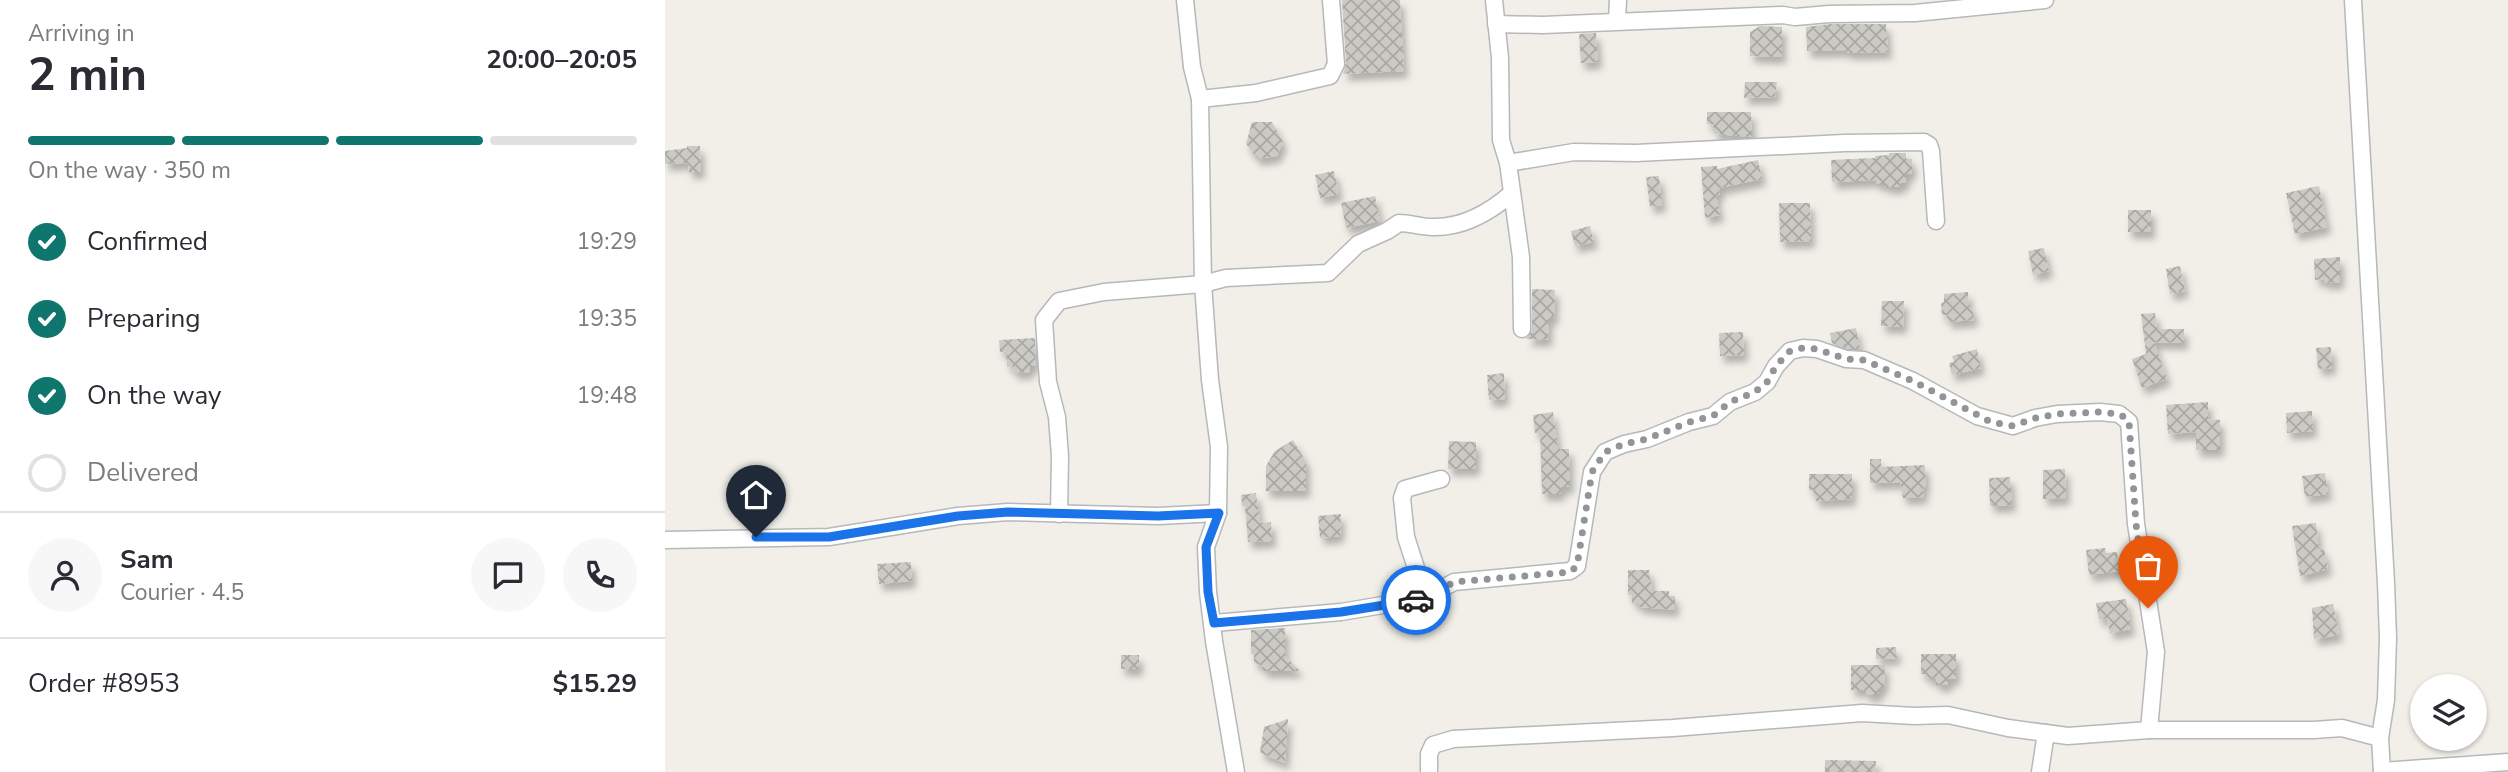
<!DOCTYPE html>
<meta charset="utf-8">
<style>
:root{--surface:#fff;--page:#f7f7f7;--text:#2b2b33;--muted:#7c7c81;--line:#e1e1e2;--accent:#0f766e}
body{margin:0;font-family:"Nunito Sans",sans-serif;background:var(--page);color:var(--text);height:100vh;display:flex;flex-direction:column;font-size:26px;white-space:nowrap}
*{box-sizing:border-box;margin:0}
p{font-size:23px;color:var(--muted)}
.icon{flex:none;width:38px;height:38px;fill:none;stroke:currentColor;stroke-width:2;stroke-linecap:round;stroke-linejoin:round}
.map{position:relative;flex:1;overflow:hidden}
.sheet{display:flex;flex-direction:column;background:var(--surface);width:665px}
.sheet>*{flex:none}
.fabs{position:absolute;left:1745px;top:674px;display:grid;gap:14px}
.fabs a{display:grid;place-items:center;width:77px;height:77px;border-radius:50%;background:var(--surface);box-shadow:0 2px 5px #0004;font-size:35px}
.pin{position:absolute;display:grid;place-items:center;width:60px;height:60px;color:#fff;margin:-72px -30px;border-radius:50% 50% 50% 0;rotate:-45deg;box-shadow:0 0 7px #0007}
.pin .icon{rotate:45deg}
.courier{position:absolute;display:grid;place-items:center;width:70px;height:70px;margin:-35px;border:5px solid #1a73e8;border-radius:50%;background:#fff;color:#222;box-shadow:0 2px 9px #0007}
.headline em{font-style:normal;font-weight:700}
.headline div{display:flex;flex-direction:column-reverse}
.headline{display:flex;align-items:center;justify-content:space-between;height:119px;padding:0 28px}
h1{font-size:46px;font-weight:700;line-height:52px}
.bar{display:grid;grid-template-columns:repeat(4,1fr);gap:10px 7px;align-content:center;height:84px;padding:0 28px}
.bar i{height:9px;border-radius:5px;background:var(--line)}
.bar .active{background:var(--accent)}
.bar p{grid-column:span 4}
.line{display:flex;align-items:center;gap:18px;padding:0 28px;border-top:2px solid var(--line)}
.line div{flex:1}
.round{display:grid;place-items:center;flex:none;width:74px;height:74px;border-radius:37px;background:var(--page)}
ol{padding:0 28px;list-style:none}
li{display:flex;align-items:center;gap:21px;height:77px}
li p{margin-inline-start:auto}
li .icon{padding:7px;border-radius:50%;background:var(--accent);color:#fff;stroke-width:4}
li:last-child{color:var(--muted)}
li i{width:38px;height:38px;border:4px solid var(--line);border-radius:50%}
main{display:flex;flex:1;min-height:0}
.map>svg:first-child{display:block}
</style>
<main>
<section class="sheet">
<div class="headline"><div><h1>2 min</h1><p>Arriving in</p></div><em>20:00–20:05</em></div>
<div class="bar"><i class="active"></i><i class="active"></i><i class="active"></i><i></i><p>On the way · 350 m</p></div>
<ol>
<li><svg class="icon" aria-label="check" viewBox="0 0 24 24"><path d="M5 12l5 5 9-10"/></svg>Confirmed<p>19:29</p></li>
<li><svg class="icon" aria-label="check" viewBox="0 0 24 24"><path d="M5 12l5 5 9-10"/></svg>Preparing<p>19:35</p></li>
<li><svg class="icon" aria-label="check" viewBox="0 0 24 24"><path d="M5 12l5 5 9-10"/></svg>On the way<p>19:48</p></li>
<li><i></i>Delivered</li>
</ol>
<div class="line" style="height:126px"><a class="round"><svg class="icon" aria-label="person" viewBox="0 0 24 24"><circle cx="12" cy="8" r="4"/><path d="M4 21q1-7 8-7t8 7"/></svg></a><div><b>Sam</b><p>Courier · 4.5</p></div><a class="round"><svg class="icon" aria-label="chat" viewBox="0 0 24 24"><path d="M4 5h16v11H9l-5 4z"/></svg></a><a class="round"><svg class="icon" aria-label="phone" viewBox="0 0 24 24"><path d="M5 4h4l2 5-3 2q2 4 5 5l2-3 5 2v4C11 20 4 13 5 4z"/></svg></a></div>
<div class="line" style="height:91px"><div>Order #8953</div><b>$15.29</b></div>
</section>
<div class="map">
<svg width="1843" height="772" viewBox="0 0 1843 772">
<defs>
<pattern id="building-cross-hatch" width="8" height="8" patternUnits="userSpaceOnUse" patternTransform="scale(1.75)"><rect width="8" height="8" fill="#cccac5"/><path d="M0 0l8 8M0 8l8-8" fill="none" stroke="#a9a8a4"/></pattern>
<filter id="shadow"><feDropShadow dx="4" dy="7" stdDeviation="3.5" flood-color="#0004"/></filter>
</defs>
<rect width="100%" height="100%" fill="#f1efe8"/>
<g fill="url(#building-cross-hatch)" filter="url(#shadow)">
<path d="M677,0H735L739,71L678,74L681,63Z"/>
<path d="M1165,24H1221L1223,52L1182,53V50L1142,51L1141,27Z"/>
<path d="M1095,26L1117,27V57L1085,56V32Z"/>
<path d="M931,33L933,62L916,63L914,34Z"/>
<path d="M1080,82H1112L1110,97L1079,98Z"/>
<path d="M1042,112H1086L1087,137L1049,134V124H1042Z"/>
<path d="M587,122H607L618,142L612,156L593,159L581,144Z"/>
<path d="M22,146H35L36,172H24L23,163L0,164V151L22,148Z"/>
<path d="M1224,153H1241V159H1247V174H1241V183H1236V187H1220V184H1211V180L1167,182L1166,160L1210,158V156L1224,155Z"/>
<path d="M1093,160L1097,179L1054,188L1055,195H1051L1055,215L1040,218L1036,167L1052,166V169Z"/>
<path d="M669,171L674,194L655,198L650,175Z"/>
<path d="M994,176L997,205L985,207L981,177Z"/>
<path d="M1654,186L1662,227L1630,234L1621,193Z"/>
<path d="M710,196L715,221L681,228L676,203Z"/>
<path d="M1114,203H1145L1146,241L1115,242Z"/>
<rect x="1463" y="210" width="23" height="22"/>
<path d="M925,226L929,242L910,246L906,231Z"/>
<path d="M1379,248L1384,271L1368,275L1363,251Z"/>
<path d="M1675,257V282L1659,283V279L1650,280L1649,259Z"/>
<path d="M1515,266L1520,291L1505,294L1501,269Z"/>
<path d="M867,289L890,290L889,318H884L883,340L861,339L867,330Z"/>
<path d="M1303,292L1304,308H1308L1309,320L1283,322L1282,315H1277L1276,303L1279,302V294Z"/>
<path d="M1217,301H1239L1238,327L1216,326Z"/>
<path d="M1490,313L1492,329H1519V343L1489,342L1502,379L1477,388L1467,359L1481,354L1476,314Z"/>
<path d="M1191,328L1195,349H1183L1167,343L1165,333Z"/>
<path d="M1078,332L1079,355L1055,356L1054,333Z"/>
<path d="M370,338L371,365L365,366V372L349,373L348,366L342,367L341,351L335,352L334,340Z"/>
<path d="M1666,347L1667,368L1653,369L1651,348Z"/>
<path d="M1312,349L1316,368L1287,375L1284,363L1289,362L1287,356Z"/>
<path d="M839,373L840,399L824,400L822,375Z"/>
<path d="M1543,402V419L1555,420V450H1531V432L1503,434L1501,405Z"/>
<path d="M1647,411L1648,431L1622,433L1621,413Z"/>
<path d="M888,412L893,449H904L905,487H896V494H877L875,433H870L868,415Z"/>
<path d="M628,440L641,462V491H601V466L610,451Z"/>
<path d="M784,441L811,442V469H783Z"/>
<path d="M1205,459H1216V467L1260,465L1261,487H1258L1259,497L1238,498L1235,482L1205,483Z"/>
<path d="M1400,469L1401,498L1378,499V470Z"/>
<path d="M1660,473L1663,494L1640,497L1637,476Z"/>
<path d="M1144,474H1187V499L1151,501L1148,490H1144Z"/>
<path d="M1345,477L1347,505L1325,506L1324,478Z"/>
<path d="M591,493L595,523L606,522L607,541L583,542L580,506H577L576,495Z"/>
<path d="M676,514L675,536L655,538L653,516Z"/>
<path d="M1651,523L1654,550L1659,549L1663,569L1635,576L1627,526Z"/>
<path d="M1440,548L1441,553L1452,552L1454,571L1424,575L1421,550Z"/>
<path d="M246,562L247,581L214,584L212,564Z"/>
<path d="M963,570H984L987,591H1004V596H1010V610L974,607V603H967V595H963Z"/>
<path d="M1461,599L1466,629L1445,633L1442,618L1434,620L1431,603Z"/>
<path d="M1668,604L1674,635L1649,639L1647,608Z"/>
<path d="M620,628V656L635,671H598V666L589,663V654H586V630Z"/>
<path d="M1231,647L1232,658L1211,659V648Z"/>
<path d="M1256,654H1291V679H1283V685H1271V679H1262V674H1256Z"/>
<rect x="456" y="655" width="18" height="14"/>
<path d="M1186,665H1220L1219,688H1214V695H1201V690H1186Z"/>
<path d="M623,719L620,763L595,753L599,727Z"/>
<path d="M1160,760L1211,761L1210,772H1160Z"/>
</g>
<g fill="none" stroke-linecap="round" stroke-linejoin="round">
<g stroke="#b5b8bc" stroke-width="19">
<g id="minor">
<path d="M520,0L527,67L535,99L538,284L545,380L554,447L553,513L541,547L543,592L549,641L571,772"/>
<path d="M829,0L835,58L836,140L843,163L856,257L857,329"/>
<path d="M1688,0L1721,583L1723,638L1721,700L1715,738L1717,772"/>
<path d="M952,20L953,0"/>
<path d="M831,24L878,25L1118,15L1130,17L1164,14L1250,13L1380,0"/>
<path d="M535,99L591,93L665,76L671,64L666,0"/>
<path d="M843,163L909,152L971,153L1179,143L1259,142L1264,145L1266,151L1271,221"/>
<path d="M394,514L395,456L392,417L383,382L379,320L394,301L439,292L538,284L561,278L663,273L693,244L722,231L734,223C745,223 756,227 767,227C798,228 824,213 847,193"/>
<path d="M0,540L164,537L293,516L343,512L493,516L553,513"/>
<path d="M733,603L749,581L752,571L741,537L737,498L740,489L776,479"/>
<path d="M549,623L676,612L760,598L789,582L905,571L912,566L927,472L940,452L959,444L982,439L1024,422L1048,416L1065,402L1090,392L1102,382L1111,366L1125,351L1138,348L1152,349L1181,359L1199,360L1248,381L1312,416L1348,426L1370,418L1392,414L1435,412L1454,414L1464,422L1471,524L1491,652L1484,730"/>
<path d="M1717,771L1843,762"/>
<path d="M764,772V754L768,745L788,739L1008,728L1197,713L1249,716L1283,715L1343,728L1403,736L1484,730H1649L1677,728L1715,738"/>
<path d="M1375,772L1381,733"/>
</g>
</g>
<use href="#minor" stroke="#fff" stroke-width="16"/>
</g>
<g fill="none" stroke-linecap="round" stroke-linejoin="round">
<path stroke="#929495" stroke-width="7" stroke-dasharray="0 12.6" d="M751,600L760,598L789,582L905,572L912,566L927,472L940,452L959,444L982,439L1024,422L1048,416L1065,402L1090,392L1102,382L1111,366L1125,351L1138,348L1152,349L1181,359L1199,360L1248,381L1326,422L1348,426L1370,418L1392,414L1435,412L1454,414L1461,418L1464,422L1465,436L1471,524L1483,608"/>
<path stroke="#1a73e8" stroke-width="9" d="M91,537H164L293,516L343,512L493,516L554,513L541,547L543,592L549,623L676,612L751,600"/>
</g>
</svg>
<div class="fabs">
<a><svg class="icon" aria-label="layers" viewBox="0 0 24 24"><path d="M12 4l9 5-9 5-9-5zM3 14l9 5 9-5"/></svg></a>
</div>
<div class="pin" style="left:1483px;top:608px;background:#ea580c"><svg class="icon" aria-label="bag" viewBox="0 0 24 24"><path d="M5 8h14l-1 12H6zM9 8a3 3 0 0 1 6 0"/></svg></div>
<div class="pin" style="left:91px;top:537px;background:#1f2937"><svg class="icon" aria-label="home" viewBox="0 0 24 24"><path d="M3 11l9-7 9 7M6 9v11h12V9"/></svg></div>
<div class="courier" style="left:751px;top:600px"><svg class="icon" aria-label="car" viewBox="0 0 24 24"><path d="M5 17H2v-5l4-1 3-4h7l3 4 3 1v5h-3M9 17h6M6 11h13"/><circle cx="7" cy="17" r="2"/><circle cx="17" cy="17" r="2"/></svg></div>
</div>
</main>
